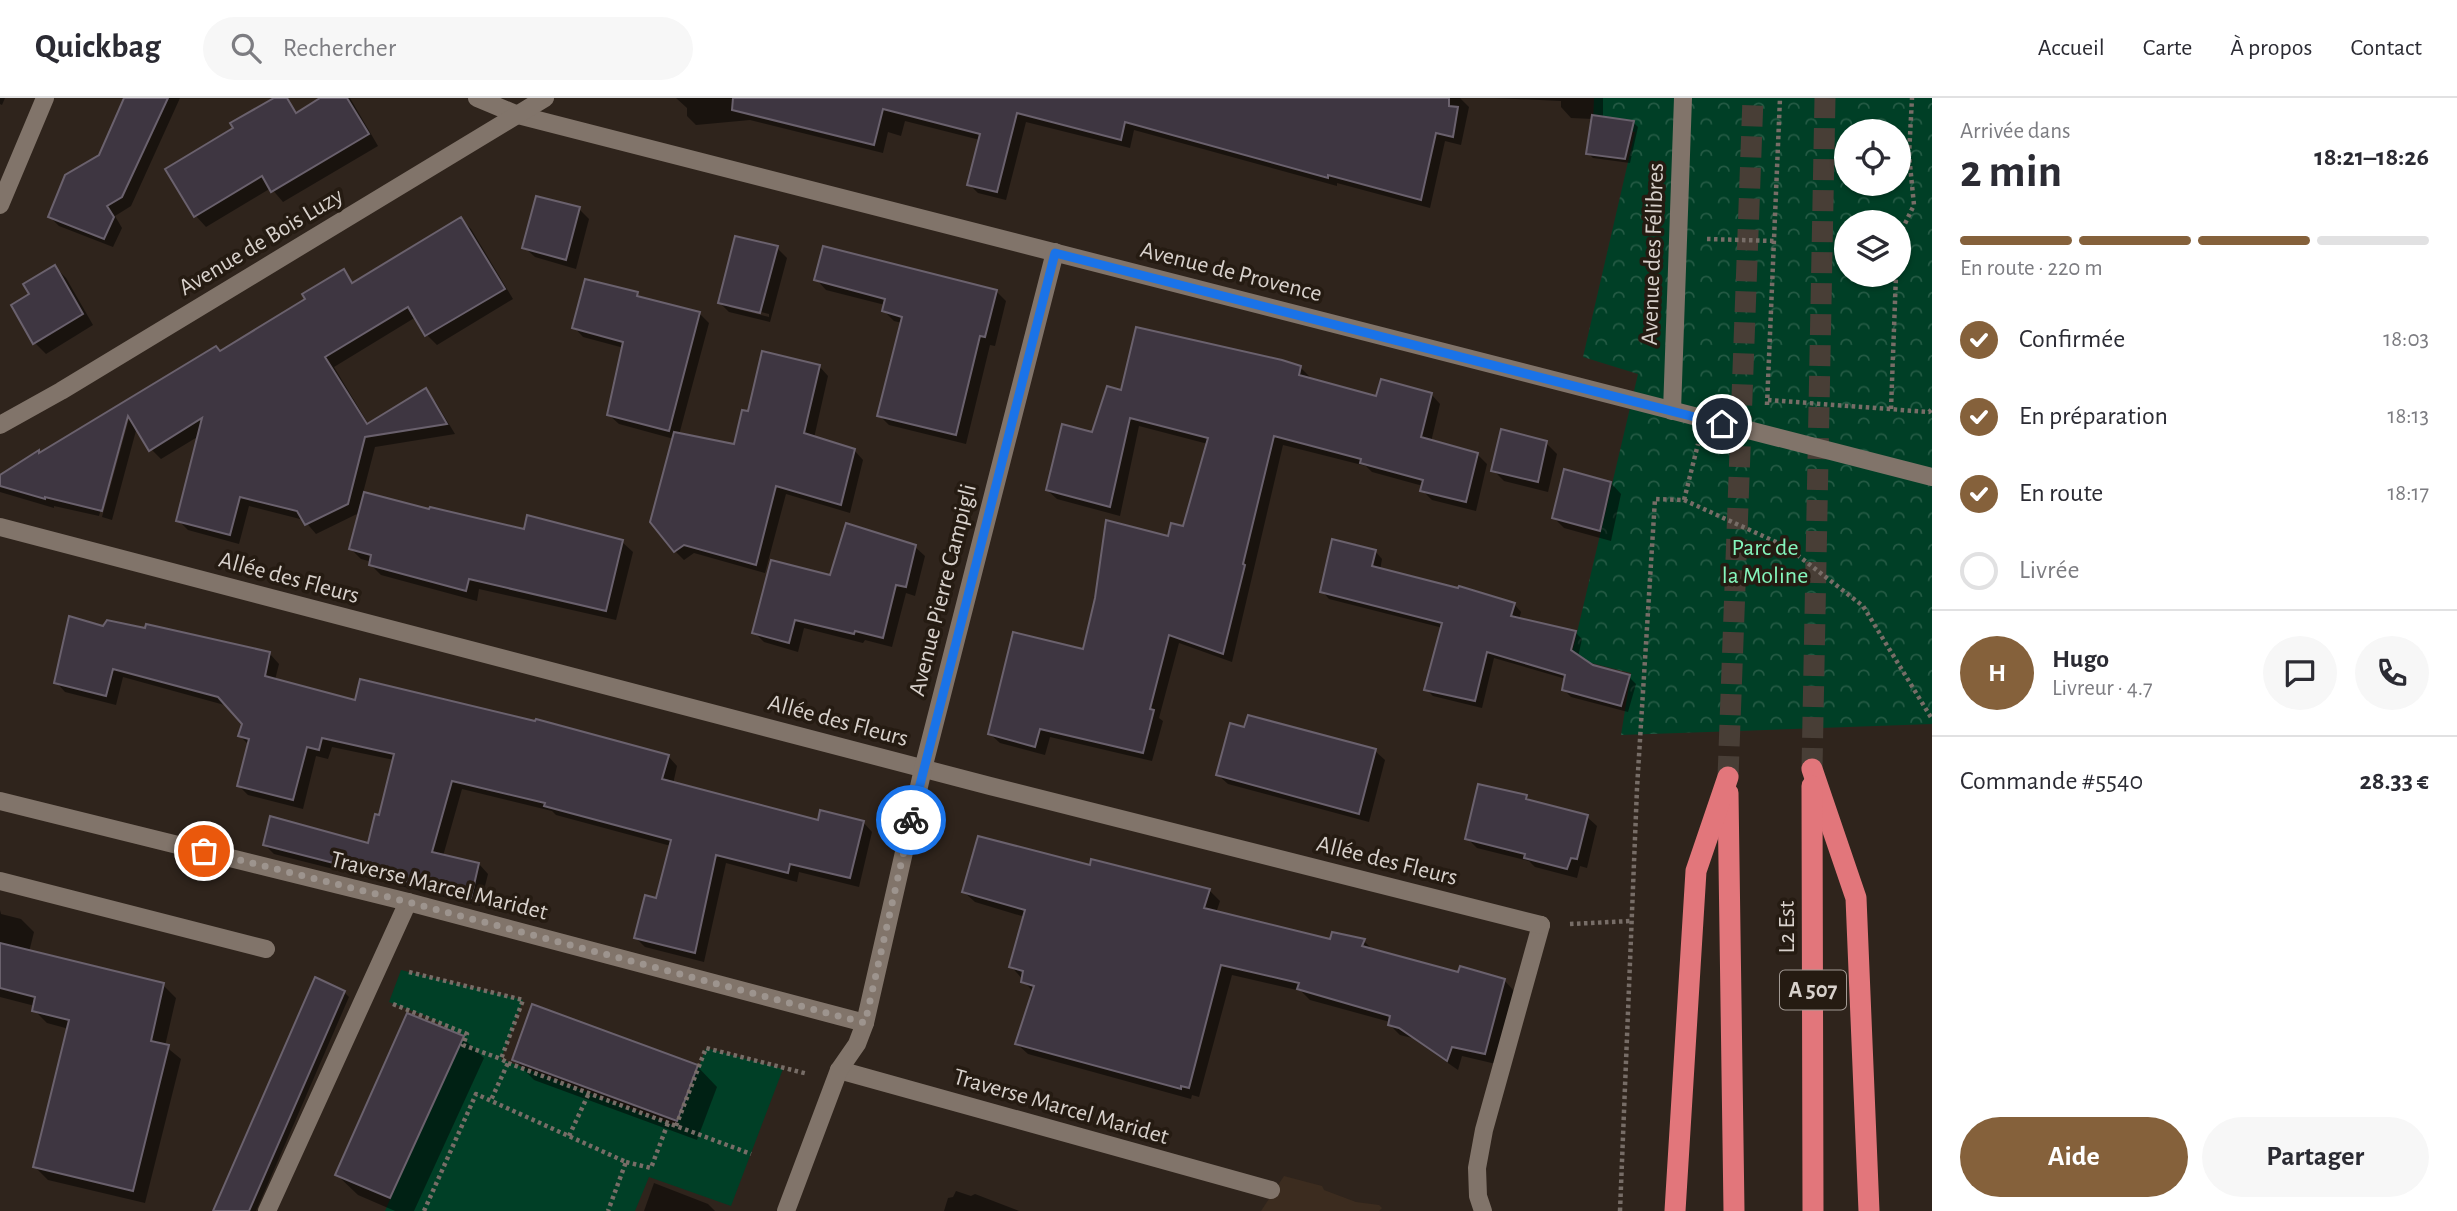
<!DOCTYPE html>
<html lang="fr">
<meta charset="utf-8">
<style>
:root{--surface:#fff;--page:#f7f7f7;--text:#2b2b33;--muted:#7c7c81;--line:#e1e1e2;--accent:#85613b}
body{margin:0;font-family:"Alegreya Sans",sans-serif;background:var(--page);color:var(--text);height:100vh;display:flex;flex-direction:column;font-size:26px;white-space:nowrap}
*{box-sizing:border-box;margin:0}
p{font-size:23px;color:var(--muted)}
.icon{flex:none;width:38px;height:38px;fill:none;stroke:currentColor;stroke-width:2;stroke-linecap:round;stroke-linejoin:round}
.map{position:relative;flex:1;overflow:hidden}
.details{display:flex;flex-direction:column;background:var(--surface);width:525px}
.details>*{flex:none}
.controls{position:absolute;left:1834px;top:21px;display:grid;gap:14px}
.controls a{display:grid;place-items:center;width:77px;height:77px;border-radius:50%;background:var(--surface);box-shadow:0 2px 5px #0004;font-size:35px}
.pin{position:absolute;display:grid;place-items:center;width:60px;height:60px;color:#fff;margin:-30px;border:4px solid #fff;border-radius:50%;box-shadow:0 2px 7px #0007}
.courier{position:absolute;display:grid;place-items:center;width:70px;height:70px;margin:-35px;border:5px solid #1a73e8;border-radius:50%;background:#fff;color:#222;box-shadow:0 2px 9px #0007}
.summary em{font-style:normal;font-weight:700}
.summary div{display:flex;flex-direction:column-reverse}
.summary{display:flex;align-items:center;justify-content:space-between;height:119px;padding:0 28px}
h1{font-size:46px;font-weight:700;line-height:52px}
.bar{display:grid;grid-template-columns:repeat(4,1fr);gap:10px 7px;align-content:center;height:84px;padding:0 28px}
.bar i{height:9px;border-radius:5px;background:var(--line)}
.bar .selected{background:var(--accent)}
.bar p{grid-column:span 4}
.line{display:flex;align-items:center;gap:18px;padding:0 28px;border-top:2px solid var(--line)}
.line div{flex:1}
.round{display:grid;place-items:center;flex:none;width:74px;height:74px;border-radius:37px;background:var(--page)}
ol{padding:0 28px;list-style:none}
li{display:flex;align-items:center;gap:21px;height:77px}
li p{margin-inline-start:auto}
li .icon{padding:7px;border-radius:50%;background:var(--accent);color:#fff;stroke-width:4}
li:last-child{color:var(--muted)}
li i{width:38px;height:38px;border:4px solid var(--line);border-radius:50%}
.primary-button{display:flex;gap:14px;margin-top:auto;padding:14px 28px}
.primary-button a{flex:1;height:80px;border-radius:42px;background:var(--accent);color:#fff;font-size:28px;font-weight:700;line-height:80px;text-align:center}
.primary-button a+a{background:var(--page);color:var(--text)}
header{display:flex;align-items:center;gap:42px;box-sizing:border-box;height:98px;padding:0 35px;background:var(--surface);border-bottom:2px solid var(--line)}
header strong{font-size:33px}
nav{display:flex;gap:38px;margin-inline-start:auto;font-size:24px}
.search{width:490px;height:63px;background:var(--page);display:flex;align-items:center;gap:18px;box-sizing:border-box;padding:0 24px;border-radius:38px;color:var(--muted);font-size:26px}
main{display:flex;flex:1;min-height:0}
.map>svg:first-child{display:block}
</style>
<header>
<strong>Quickbag</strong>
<div class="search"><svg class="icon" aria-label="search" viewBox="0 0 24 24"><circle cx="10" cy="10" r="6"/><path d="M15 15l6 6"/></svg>Rechercher</div>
<nav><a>Accueil</a><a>Carte</a><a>À propos</a><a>Contact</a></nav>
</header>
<main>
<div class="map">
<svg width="1932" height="1113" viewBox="0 0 1932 1113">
<defs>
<pattern id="park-crowns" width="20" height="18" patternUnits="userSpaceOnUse" patternTransform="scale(1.75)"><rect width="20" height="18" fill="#003f26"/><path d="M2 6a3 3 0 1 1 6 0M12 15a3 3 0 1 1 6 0" fill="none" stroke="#245a44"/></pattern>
</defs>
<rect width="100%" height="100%" fill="#2f241c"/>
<path fill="#3c2c1f" d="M1284,1078L1322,1088L1324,1092L1356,1104L1379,1107L1382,1110L1379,1113H1261Z"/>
<path fill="#003f26" d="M401,872L523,902L501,961L676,1028L706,950L783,971L731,1108L649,1079L635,1113H385L461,937L428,919L389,904Z"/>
<path fill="url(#park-crowns)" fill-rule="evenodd" d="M1594,0H1932V626L1621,637L1631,575L1571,560L1638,276L1583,259L1635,34L1593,26ZM1846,33H1899V86H1846ZM1846,124H1899V177H1846Z"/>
<g fill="#0007" fill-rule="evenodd">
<path d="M0,0H5L2,7L0,6Z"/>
<path d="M126,0H180L131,108L115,118L122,130L113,149L59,128L50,119L100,59Z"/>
<path d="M277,0H286L298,15L323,0H350L378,48L283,104L271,90L206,129L196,118L167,72L236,31Z"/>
<path d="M676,0H1460L1469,9L1461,47L1445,43L1430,110L1337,85V88L1134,32L1130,50L1026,24L1006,102L978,95L969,86L980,42L905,23L901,38L888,34L883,55L750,22L696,27L687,18V10Z"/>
<path d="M1494,0H1603V20L1633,24L1638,29L1630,65L1593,60L1588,55L1593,21L1571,20L1561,9V3Z"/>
<path d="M579,111L589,121L576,171L535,159L524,149Z"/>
<path d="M461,121L471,131L513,201L437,247L427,237L416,219L334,269L369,327L425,293L435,303L455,336L375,349L363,395L430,413L525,433L622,444L633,454L616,522L479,491L477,503L381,477L371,467L372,464L361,461L351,451L361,414L316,436L304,422L249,408L239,446L188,432L178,422L199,338L161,361L151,351L137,329L112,422L102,419L130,317H126L99,418L54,408V410L0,394V379L221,255L308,202L343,174L354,185Z"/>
<path d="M777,150L787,160L770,224L729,214L719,204ZM729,206L769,216V219L729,209Z"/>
<path d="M55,169L66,180L93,227L46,256L35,245L31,196Z"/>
<path d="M816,181L996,193L1006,203L995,248L990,247L966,346L889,327L879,317L902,225L894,223L884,213L885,207L826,192Z"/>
<path d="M637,196L642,201L699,215L709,225L679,337L735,348L749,315L819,268L828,278L814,340L854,352L863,362L850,415L786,396L765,475L694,455L684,462L675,453L674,341L619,326L609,317L624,250L583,239L574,229Z"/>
<path d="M1301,270L1310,279L1309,282L1378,300L1431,296L1440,306L1431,344L1477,356L1487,366L1476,413L1432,402L1422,392L1423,388L1372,374L1366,368L1283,347L1232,564L1179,545L1159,620L1163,623L1152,663L1050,639L1045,657L1000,645L990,636L1084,553L1169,440L1184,430L1208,346L1139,328L1120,418L1057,401L1047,392L1093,336L1122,295Z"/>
<path d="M1546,345L1557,356L1548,394L1504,383L1493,372Z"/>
<path d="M1611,385L1621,396L1611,443L1564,430L1553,419Z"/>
<path d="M915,449L925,458L915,498L906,495L892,549L865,542L863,545L804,530L798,554L764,544L754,534L832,480Z"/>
<path d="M1375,453L1382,461L1380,472L1514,506L1521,514L1519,521L1575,534L1582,541L1578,559L1593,568L1629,579L1636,586L1628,614L1571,599L1563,591L1566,581L1494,560L1482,610L1433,598L1426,591L1443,530L1329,501L1322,493Z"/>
<path d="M104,530L270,556L279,566L275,582L356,604L668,658L677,668L673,686L819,724H863L872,734L859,789L799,774L797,784L726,765L704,864L645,849L636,840L657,802L671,748L556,717L552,713L462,691L443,758L479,766L488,776L480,808L274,756L265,747L370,748L380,719L394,662L332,649L328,661L316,658L303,711L248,697L239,688L249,647L240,638L244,625L228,608L123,579L116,607L65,594L56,584Z"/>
<path d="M1375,653L1385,662L1369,724L1228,686L1218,677Z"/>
<path d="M1479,688L1527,699L1532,704L1587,719L1597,728L1587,770L1580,768L1577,780L1535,769L1529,763L1477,750L1467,740Z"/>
<path d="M1091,769L1209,792L1220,803L1216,815L1332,843H1364L1373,852L1459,876L1504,882L1514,893L1496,966L1462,958L1458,972L1412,940L1400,937L1390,927V924L1310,902L1301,893L1232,877L1199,999L1192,997L1191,1001L1028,956L1017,946L1034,895L1011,868L1025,819L975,804L964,794Z"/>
<path d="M0,812L1,816L21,821L34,834L29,854L163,887L176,900L165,948L181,961L145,1105L48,1082L35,1069L69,931L47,925L34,912L35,908L0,899Z"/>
<path d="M344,894L349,899L256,1113H214Z"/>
<path d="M463,940L484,960L414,1113H395L358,1097L337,1077Z"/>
<path d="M514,961L697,968L717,989L697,1042L534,982Z"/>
<path d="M654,1085L708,1106L715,1113H644Z"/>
<path d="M956,1093L971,1098L975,1096L1019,1113H944L948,1100L953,1099Z"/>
</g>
<g fill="#3e3641" stroke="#6a616d" stroke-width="2">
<path d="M124,0H168L122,99L107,108L114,119L104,141L48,119L65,77L99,57Z"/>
<path d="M274,0H287L296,15L320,0H347L369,36L271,94L262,78L194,119L165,71L233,30L230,25Z"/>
<path d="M733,0H1449V8L1458,9L1453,39L1436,35L1421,102L1328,77V80L1125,24L1121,42L1017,15L997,94L967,87L980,36L883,11L874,47L732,12Z"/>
<path d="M1592,17L1634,23L1625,61L1586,56Z"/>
<path d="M536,98L580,109L566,162L522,150Z"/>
<path d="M461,119L505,191L425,238L408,209L325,259L367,326L426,290L447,326L365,339L348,406L305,427L297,413L240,399L230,437L176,423L202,320L149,353L128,318L102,413L45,399V401L0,388V377L39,352V355L216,248L220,253L305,201L302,196L344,171L352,185Z"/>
<path d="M735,138L778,148L760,215L718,205Z"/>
<path d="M823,148L997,192L985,239L980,238L956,337L877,318L902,219L882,213L885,201L814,182Z"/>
<path d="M55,167L83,216L33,246L11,207L29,196L23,186Z"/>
<path d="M585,181L638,194L637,198L700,214L669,333L607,317L623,244L572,230Z"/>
<path d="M1136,229L1282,262L1301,268L1299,277L1376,298L1381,281L1432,295L1421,339L1478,355L1466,404L1420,393L1423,382L1360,365L1361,361L1274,338L1243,466L1245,467L1223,556L1169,537L1150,611L1154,612L1143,655L1040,631L1035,649L988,636L1013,534L1083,551L1095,500L1106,422L1168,438L1171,425L1183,428L1208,340L1130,320L1110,409L1046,392L1062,326L1092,334L1107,288L1121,292Z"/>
<path d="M762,253L820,267L804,335L855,351L841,407L776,388L756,467L684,447L674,454L650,424L674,334L734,346L742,312L748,313Z"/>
<path d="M1501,331L1547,343L1538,384L1491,373Z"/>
<path d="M1564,371L1611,384L1600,433L1552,420Z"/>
<path d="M364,394L429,411L430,409L524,431L527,417L623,442L606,513L469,481L466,493L369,467L371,457L349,451Z"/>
<path d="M846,425L916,447L906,489L896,487L883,540L855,533L854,536L795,522L789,545L752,535L771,462L830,477Z"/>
<path d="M1332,441L1376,452L1372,468L1458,490L1459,488L1515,505L1511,518L1576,533L1571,552L1593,567L1630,577L1621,608L1562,592L1565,577L1487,554L1475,603L1424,592L1442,525L1320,494Z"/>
<path d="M69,518L103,528L107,522L145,530L146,526L270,554L265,578L355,602L360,581L535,623L536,621L669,657L662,681L818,722L820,712L864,723L850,780L790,766L788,775L716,757L695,855L634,840L645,797L656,800L671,742L544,708L545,705L452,683L432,754L479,765L471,800L263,747L270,718L368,745L375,716L379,717L394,656L322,640L319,652L307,649L293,702L237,688L249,641L238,638L242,626L218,599L113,571L106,598L54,585Z"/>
<path d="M1248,617L1376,651L1359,716L1216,677L1230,625L1244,629Z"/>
<path d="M1478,686L1527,697L1526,701L1588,717L1577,761L1571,760L1567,771L1524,760L1525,756L1465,741Z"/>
<path d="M978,738L1090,767L1091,761L1210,791L1204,810L1330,841L1332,834L1365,841L1362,848L1458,874L1460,868L1505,881L1485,956L1452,949L1447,963L1399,930L1388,927L1390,918L1297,891L1299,885L1221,867L1189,990L1181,988V991L1015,946L1034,888L1021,884L1023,873L1009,869L1025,812L962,794Z"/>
<path d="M0,845L164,885L151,943L169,947L133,1093L33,1069L69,922L32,913L35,899L0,890Z"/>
<path d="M315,879L345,893L249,1113H213Z"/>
<path d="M532,906L698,967L677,1023L512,962Z"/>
<path d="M407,915L464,938L390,1100L335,1077Z"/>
</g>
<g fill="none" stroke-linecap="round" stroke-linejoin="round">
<g stroke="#483e36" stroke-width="21" stroke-dasharray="21 10" stroke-linecap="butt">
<path d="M1812,671L1825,0"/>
<path d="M1728,679L1753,0"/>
</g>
<g stroke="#776d67" stroke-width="4.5" stroke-dasharray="3.5 3.5" stroke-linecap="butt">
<path d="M1899,138L1914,107L1909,57L1912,0"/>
<path d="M1707,141L1775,143"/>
<path d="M1768,302L1929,314L1932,311"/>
<path d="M1767,307L1780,0"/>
<path d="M1891,311L1896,177"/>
<path d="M1684,402L1787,449L1863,508L1932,621"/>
<path d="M1570,826L1631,823"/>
<path d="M409,874L523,902L501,961L508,965L491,1002"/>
<path d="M393,906L467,936L463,947L501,961"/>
<path d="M508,965L751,1056"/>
<path d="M676,1028L706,950L808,976"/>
<path d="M569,1038L589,995"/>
<path d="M626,1064L651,1070L668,1025"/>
<path d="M424,1113L476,996L626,1064L608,1113"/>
<path d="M1620,1113L1637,690L1655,401L1684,402L1698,346"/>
</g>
<g stroke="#81746a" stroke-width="18">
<path d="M0,783L266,851"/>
<path d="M1483,1113L1478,1098L1477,1070L1484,1032L1541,827"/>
</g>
<g stroke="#81746a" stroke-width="18">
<path d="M477,0L518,17L1932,379"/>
<path d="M0,107L45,0"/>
<path d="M1672,313L1683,0"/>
<path d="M0,327L61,293L545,0"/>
<path d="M0,429L990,688L1541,827"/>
<path d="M0,703L408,804L865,925"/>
<path d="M839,972L1271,1092"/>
<path d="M267,1113L408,804"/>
<path d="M786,1113L839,972L857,946L865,925L923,671L1055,154"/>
</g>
<g stroke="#e2767b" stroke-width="21">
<path d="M1812,671L1856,800L1869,1113"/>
<path d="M1812,688L1813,1113"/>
<path d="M1728,695L1734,1113"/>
<path d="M1675,1113L1696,773L1728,679"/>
</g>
</g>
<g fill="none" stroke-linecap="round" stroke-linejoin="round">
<path stroke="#9d948e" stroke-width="7" stroke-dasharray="0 12.6" d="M204,753L408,804L865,925L911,722"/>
<path stroke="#1a73e8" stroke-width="9" d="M911,722L1055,155L1722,326"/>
</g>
<g text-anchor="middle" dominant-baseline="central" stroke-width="7" stroke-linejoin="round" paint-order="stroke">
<rect fill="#251b12" stroke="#a29a94" stroke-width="2" x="1780" y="872.5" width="66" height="39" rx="5"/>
<g font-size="23" font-weight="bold" fill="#d8d1cc">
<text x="1813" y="892">A 507</text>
</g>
<g font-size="24" fill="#d8d1cc" stroke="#251b12">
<text transform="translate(261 144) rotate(-31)">Avenue de Bois Luzy</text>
<text transform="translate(1653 156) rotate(-88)">Avenue des Félibres</text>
<text transform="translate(1231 174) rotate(14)">Avenue de Provence</text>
<text transform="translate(289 480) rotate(15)">Allée des Fleurs</text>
<text transform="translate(943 492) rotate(-76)">Avenue Pierre Campigli</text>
<text transform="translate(838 623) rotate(15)">Allée des Fleurs</text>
<text transform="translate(1387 763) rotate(14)">Allée des Fleurs</text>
<text transform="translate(439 788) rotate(14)">Traverse Marcel Maridet</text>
<text transform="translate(1787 829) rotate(-90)">L2 Est</text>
<text transform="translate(1061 1009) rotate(16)">Traverse Marcel Maridet</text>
</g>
<g font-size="24" fill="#85f6bd" stroke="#251b12">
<text x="1765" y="450">Parc de<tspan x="1765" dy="28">la Moline</tspan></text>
</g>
</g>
</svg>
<div class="controls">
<a><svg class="icon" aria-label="locate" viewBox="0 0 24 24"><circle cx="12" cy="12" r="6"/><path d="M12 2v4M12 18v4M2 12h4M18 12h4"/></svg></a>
<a><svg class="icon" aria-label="layers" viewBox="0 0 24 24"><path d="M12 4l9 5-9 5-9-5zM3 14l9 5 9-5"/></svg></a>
</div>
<div class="pin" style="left:204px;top:753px;background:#ea580c"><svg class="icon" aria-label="bag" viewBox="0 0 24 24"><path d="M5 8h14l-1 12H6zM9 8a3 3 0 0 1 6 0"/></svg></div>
<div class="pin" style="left:1722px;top:326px;background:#1f2937"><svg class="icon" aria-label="home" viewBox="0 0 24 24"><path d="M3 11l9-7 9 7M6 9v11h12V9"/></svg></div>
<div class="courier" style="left:911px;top:722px"><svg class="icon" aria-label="bike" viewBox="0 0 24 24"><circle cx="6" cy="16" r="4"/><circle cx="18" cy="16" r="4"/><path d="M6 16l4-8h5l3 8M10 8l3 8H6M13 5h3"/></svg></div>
</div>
<section class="details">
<div class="summary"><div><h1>2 min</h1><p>Arrivée dans</p></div><em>18:21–18:26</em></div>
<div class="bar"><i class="selected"></i><i class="selected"></i><i class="selected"></i><i></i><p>En route · 220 m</p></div>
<ol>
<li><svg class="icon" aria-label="check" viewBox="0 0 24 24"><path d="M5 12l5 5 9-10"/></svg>Confirmée<p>18:03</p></li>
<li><svg class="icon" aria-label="check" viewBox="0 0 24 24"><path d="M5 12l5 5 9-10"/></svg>En préparation<p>18:13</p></li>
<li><svg class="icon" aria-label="check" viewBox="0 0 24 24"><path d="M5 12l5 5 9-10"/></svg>En route<p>18:17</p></li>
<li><i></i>Livrée</li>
</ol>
<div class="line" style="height:126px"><b class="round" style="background:var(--accent);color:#fff">H</b><div><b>Hugo</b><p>Livreur · 4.7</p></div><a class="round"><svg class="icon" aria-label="chat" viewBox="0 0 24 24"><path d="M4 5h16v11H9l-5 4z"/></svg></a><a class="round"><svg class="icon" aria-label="phone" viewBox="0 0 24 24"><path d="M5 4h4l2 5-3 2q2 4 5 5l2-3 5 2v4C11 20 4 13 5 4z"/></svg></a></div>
<div class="line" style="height:91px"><div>Commande #5540</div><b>28.33 €</b></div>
<div class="primary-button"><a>Aide</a><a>Partager</a></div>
</section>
</main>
